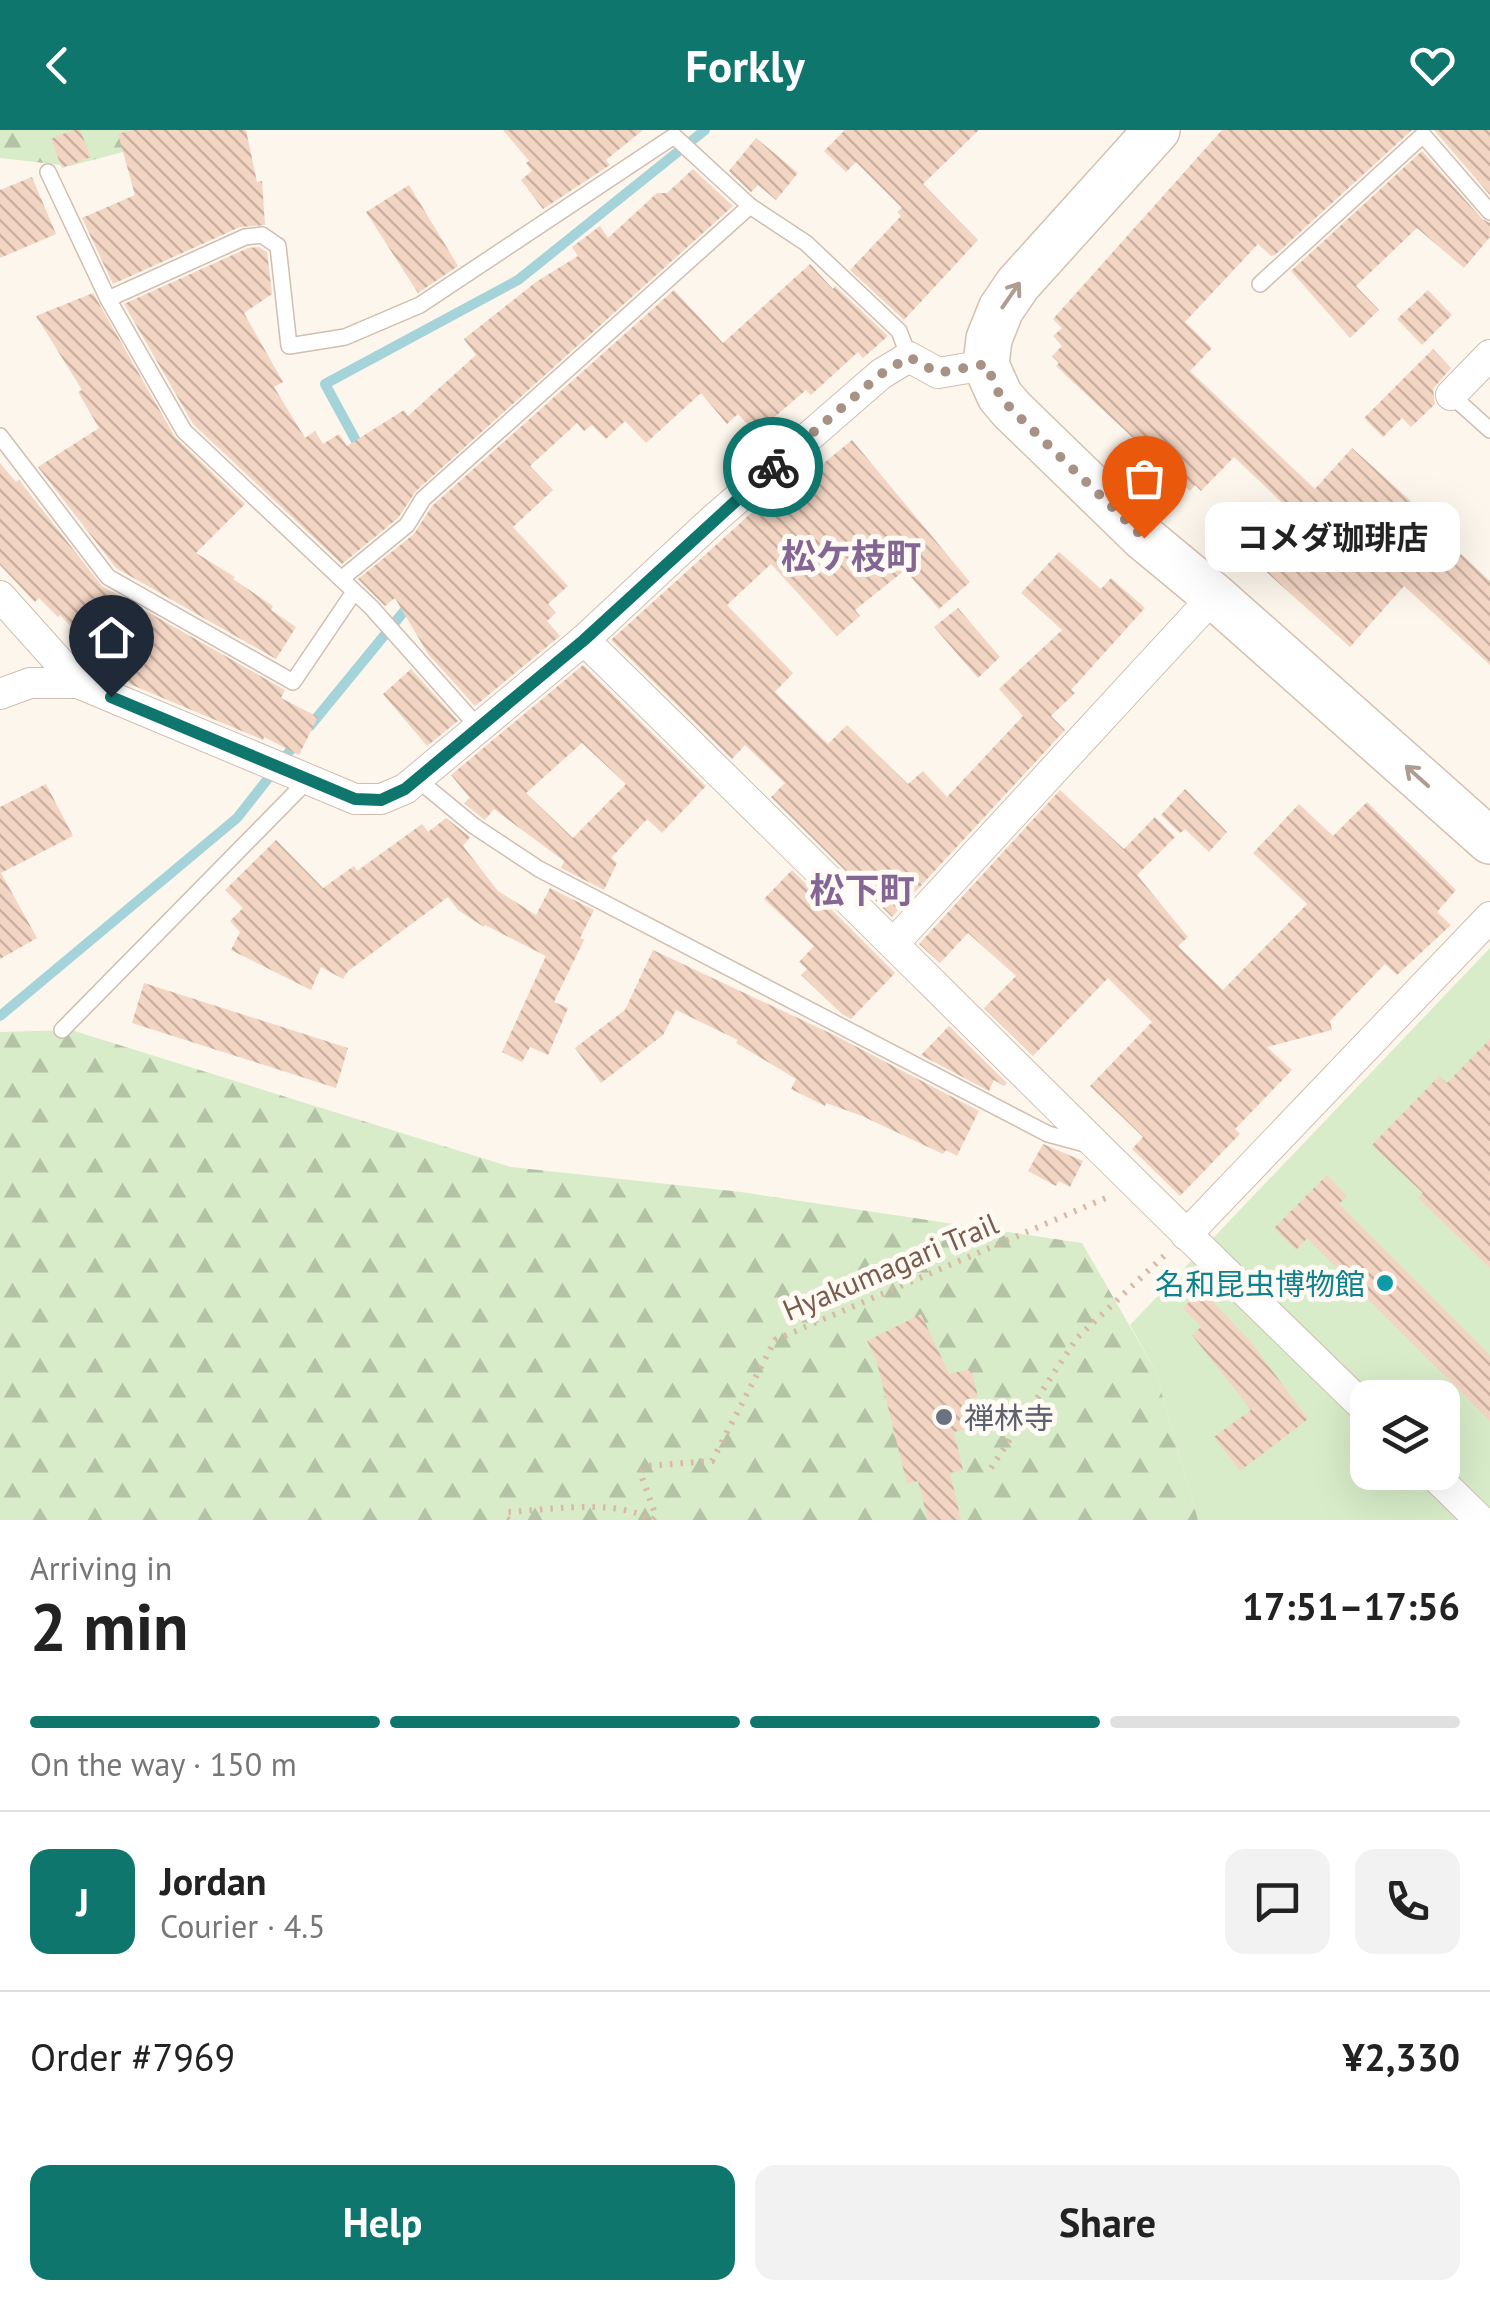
<!DOCTYPE html>
<meta charset="utf-8">
<style>
:root{--surface:#fff;--page:#f2f2f2;--text:#222;--muted:#767676;--line:#e0e0e0;--accent:#0f766e}
body{margin:0;font-family:"PT Sans","Noto Sans JP",sans-serif;background:var(--page);color:var(--text);height:100vh;display:flex;flex-direction:column;font-size:38px;white-space:nowrap}
*{box-sizing:border-box;margin:0}
p{font-size:32px;color:var(--muted)}
.icon{flex:none;width:55px;height:55px;fill:none;stroke:currentColor;stroke-width:2;stroke-linecap:round;stroke-linejoin:round}
.map{position:relative;height:1390px;overflow:hidden}
.side{display:flex;flex-direction:column;background:var(--surface);flex:1}
.side>*{flex:none}
.fabs{position:absolute;left:1350px;top:1250px;display:grid;gap:20px}
.fabs a{display:grid;place-items:center;width:110px;height:110px;border-radius:20px;background:var(--surface);box-shadow:0 10px 40px #0002;font-size:50px}
.pin{position:absolute;display:grid;place-items:center;width:85px;height:85px;color:#fff;margin:-102px -42px;border-radius:50% 50% 50% 0;rotate:-45deg;box-shadow:0 0 10px #0007}
.pin .icon{rotate:45deg}
.courier{position:absolute;display:grid;place-items:center;width:100px;height:100px;margin:-50px;border:8px solid #0f766e;border-radius:50%;background:#fff;color:#222;box-shadow:0 2px 12px #0007}
.bubble{position:absolute;height:70px;border-radius:20px;background:var(--surface);box-shadow:0 10px 40px #0002;font-size:32px;font-weight:700;line-height:70px;text-align:center}
.summary em{font-style:normal;font-weight:700}
.summary div{display:flex;flex-direction:column-reverse}
.summary{display:flex;align-items:center;justify-content:space-between;height:170px;padding:0 30px}
h1{font-size:65px;font-weight:700;line-height:75px}
.bar{display:grid;grid-template-columns:repeat(4,1fr);gap:15px 10px;align-content:center;height:120px;padding:0 30px}
.bar i{height:12px;border-radius:8px;background:var(--line)}
.bar .on{background:var(--accent)}
.bar p{grid-column:span 4}
.line{display:flex;align-items:center;gap:25px;padding:0 30px;border-top:2px solid var(--line)}
.line div{flex:1}
.round{display:grid;place-items:center;flex:none;width:105px;height:105px;border-radius:20px;background:var(--page)}
.button{display:flex;gap:20px;margin-top:auto;padding:20px 30px}
.button a{flex:1;height:115px;border-radius:20px;background:var(--accent);color:#fff;font-size:40px;font-weight:700;line-height:115px;text-align:center}
.button a+a{background:var(--page);color:var(--text)}
header{display:flex;justify-content:space-between;align-items:center;height:130px;padding:0 30px;background:var(--accent);color:#fff;font-size:45px;font-weight:700}
.map>svg:first-child{display:block}
</style>
<header><svg class="icon" aria-label="back" viewBox="0 0 24 24"><path d="M15 5l-7 7 7 7"/></svg>Forkly<svg class="icon" aria-label="heart" viewBox="0 0 24 24"><path d="M12 20l-8-8c-3-5 5-10 8-4 3-6 11-1 8 4z"/></svg></header>
<div class="map">
<svg width="1490" height="1390" viewBox="0 0 1490 1390">
<defs>
<pattern id="forest-firs" width="22" height="20" patternUnits="userSpaceOnUse" patternTransform="scale(2.5)"><rect width="22" height="20" fill="#d8ecc9"/><path d="M5 1l3.5 6h-7zM16 11l3.5 6h-7z" fill="#b4c2a5"/></pattern>
<pattern id="building-back-hatch" width="6" height="6" patternUnits="userSpaceOnUse" patternTransform="scale(2.5)"><rect width="6" height="6" fill="#f3d5c3"/><path d="M-1 5l2 2M0 0l6 6M5-1l2 2" fill="none" stroke="#cab0a1"/></pattern>
</defs>
<rect width="100%" height="100%" fill="#fdf6ec"/>
<path fill="#d8ecc9" fill-rule="evenodd" d="M1490,818V1390H1198L1155,1240L1130,1195ZM1368,1268H1442V1342H1368Z"/>
<g fill="url(#forest-firs)">
<path d="M0,0H206L70,36L0,28Z"/>
<path d="M71,900L511,1037L741,1062L1082,1113L1155,1240L1198,1390H0V902Z"/>
</g>
<g fill="none" stroke-linecap="round" stroke-linejoin="round">
<g stroke="#a5d3da" stroke-width="10">
<path d="M361,320L325,254L518,150L705,0"/>
<path d="M310,596L410,474"/>
<path d="M0,886L237,688L296,613"/>
</g>
</g>
<g fill="url(#building-back-hatch)" fill-rule="evenodd">
<path d="M73,0H80L91,27L62,38L51,9Z"/>
<path d="M133,0H246L257,52L262,51L265,95L240,97L113,154L82,88L135,65L118,4Z"/>
<path d="M503,0H643L606,30L610,35L543,79L521,50L532,41L526,33L529,31Z"/>
<path d="M845,0H979L923,54L978,110L904,190L850,140L901,86L897,82L902,78L856,32L846,42L824,21Z"/>
<path d="M1222,0H1412L1275,125L1271,126L1258,114L1185,192L1212,218L1190,241L1315,359L1352,318L1423,382L1415,392L1457,429L1461,424L1490,451V535L1404,456L1350,517L1252,429L1293,383L1234,327L1201,361L1195,355L1190,361L1056,236L1059,233L1052,226L1062,216L1053,206L1062,198L1053,189Z"/>
<path d="M1434,0H1490V65Z"/>
<path d="M756,8L798,43L776,70L758,55L751,62L729,41Z"/>
<path d="M1422,21L1482,89L1490,93V107L1464,138L1417,98L1356,156L1379,180L1350,208L1291,141Z"/>
<path d="M693,39L733,76L416,361L398,388L342,434L193,294L124,174L248,118L259,117L267,122L272,164L244,183L283,252L274,257L305,308L315,301L323,314L339,304L347,316L404,280L408,286L476,225L464,209L536,152L578,126L572,117L600,96L608,108L657,63H667Z"/>
<path d="M32,47L56,104L0,128V60Z"/>
<path d="M409,55L458,136L418,163L366,82Z"/>
<path d="M810,134L833,159L835,156L888,206L863,228L858,222L811,265L806,260L756,303L738,284L727,294L701,263L646,313L625,291L606,309L592,295L584,301L577,293L530,336L553,360L513,397L568,456L548,474L556,483L547,491L560,506L475,576L428,524L395,468L385,476L358,449L414,404L432,376L674,160L723,213Z"/>
<path d="M1428,160L1452,185L1422,215L1397,189Z"/>
<path d="M93,163L175,307L245,374L196,423L235,447L233,449L273,476L271,480L296,497L276,529L116,438L38,337L99,298L78,262L82,260L36,186Z"/>
<path d="M1433,219L1451,238L1433,259L1435,274L1411,297L1402,288L1383,307L1364,288Z"/>
<path d="M852,310L970,452L939,479L905,440L855,480L860,486L837,506L771,434L727,475L793,543L775,562L828,614L847,595L908,654L923,641L947,667L1023,586L999,559L1062,500L1021,463L1059,422L1101,459L1111,448L1145,478L1071,560L1075,563L1051,586L1065,600L892,787L771,667L785,653L745,615L732,629L611,510L801,338L808,346Z"/>
<path d="M0,333L16,352L19,350L102,456L285,560L281,568L318,587L299,625L264,607L263,610L132,555L102,530L60,485L58,487L39,468L35,472L0,435Z"/>
<path d="M958,478L1000,527L978,548L934,497Z"/>
<path d="M583,535L706,656L662,703L647,689L611,728L617,733L604,760L561,738L564,731L494,679L485,690L481,687L464,673L470,668L451,645ZM582,613L626,654L573,708L526,663Z"/>
<path d="M411,539L458,591L427,616L383,564Z"/>
<path d="M46,654L73,706L1,743L37,808L0,829V677Z"/>
<path d="M1185,659L1227,702L1209,722L1185,699L1180,703L1161,685Z"/>
<path d="M1060,660L1124,719L1155,687L1175,707L1137,745L1188,807L1178,816L1223,860L1307,774L1253,723L1299,674L1333,706L1367,672L1456,760L1437,782L1451,795L1397,845L1385,834L1330,891L1332,900L1267,917L1292,940L1235,999L1240,1004L1180,1066L1132,1019L1143,1007L1090,956L1152,892L1108,848L1033,926L984,878L1016,846L968,803L940,833L919,814Z"/>
<path d="M446,688L470,707L463,716L498,761L536,785L550,758L594,780L580,808L584,810L554,872L568,878L548,925L530,917L522,932L502,922L546,826L485,795L484,797L458,780L448,767L348,841L343,849L321,837L311,860L231,820L240,802L230,791L243,778L225,760L276,710L323,758L354,736L357,741L422,694L428,702Z"/>
<path d="M792,740L895,843L851,889L842,884L801,845L807,839L799,832L814,816L764,769Z"/>
<path d="M653,820L834,905L979,981L957,1026L946,1020L943,1024L862,986L826,973L825,976L791,959L796,949L736,913L738,910L676,880L663,905L601,953L575,918L625,880Z"/>
<path d="M144,853L348,918L336,958L132,893Z"/>
<path d="M949,896L1007,953L1004,956L994,950L989,961L921,925Z"/>
<path d="M1490,909V1138L1418,1068L1423,1063L1372,1015L1439,946L1447,953Z"/>
<path d="M1043,1014L1083,1031L1070,1057L1059,1051L1056,1056L1028,1041Z"/>
<path d="M1327,1045L1347,1066L1339,1074L1490,1225V1291L1307,1108L1296,1120L1274,1098Z"/>
<path d="M1202,1160L1251,1212L1308,1289L1240,1341L1214,1307L1251,1280L1192,1205L1201,1197L1183,1178Z"/>
<path d="M921,1184L949,1244L971,1239L978,1267L964,1271L971,1298L954,1302L963,1340L950,1343L961,1390H928L918,1351L907,1354L876,1229L867,1211Z"/>
</g>
<g fill="none" stroke-linecap="round" stroke-linejoin="round">
<g stroke="#d1beb0" stroke-width="18">
<g id="lane">
<path d="M48,42L108,169L184,301L371,477L479,598"/>
<path d="M1260,154L1423,5L1490,82"/>
<path d="M108,169L245,107L262,105L278,116L289,216L345,207L420,175L674,6L750,76L806,113L899,201L909,227"/>
<path d="M1451,265L1490,300"/>
<path d="M0,306L108,447L293,552L354,462"/>
<path d="M341,449L407,395L423,369L750,76"/>
<path d="M417,649L474,696L539,739L1048,1004L1085,1014"/>
<path d="M62,900L308,650"/>
</g>
</g>
<g stroke="#d1beb0" stroke-width="32">
<g id="street">
<path d="M986,235L938,243L909,227L881,244L714,389L584,510C847,766 1104,1026 1368,1281"/>
<path d="M1451,265L1490,225"/>
<path d="M0,466L78,553L355,669H381L405,659L584,510"/>
<path d="M0,564L30,553H78"/>
<path d="M895,812L1214,466"/>
<path d="M1186,1105L1490,787"/>
<path d="M1431,1342L1480,1390"/>
</g>
</g>
<g stroke="#d6c0b0" stroke-width="48">
<path id="secondary" d="M1157,0L1018,154L1001,179L989,209L986,235L1000,266L1012,280L1144,408L1214,466L1490,711"/>
</g>
<g stroke="#d9b8a5" stroke-width="6" stroke-dasharray="2.5 8" stroke-linecap="butt">
<path d="M991,1338L1077,1208L1167,1123"/>
<path d="M509,1390L506,1388L508,1382C550,1380 616,1368 652,1390L656,1386L640,1342L645,1336L712,1331L775,1210L1108,1067"/>
</g>
<use href="#lane" stroke="#fff" stroke-width="15"/>
<use href="#street" stroke="#fff" stroke-width="30"/>
<use href="#secondary" stroke="#fff" stroke-width="45"/>
</g>
<defs><path id="oneway-shaft" d="M-6 0H5M1.5-3L5.5 0L1.5 3" fill="none" stroke-width="1.6" stroke-linecap="round" stroke-linejoin="round" transform="scale(2.5)"/></defs>
<g stroke="#af9d94">
<use href="#oneway-shaft" transform="translate(1011 165) rotate(-55)"/>
<use href="#oneway-shaft" transform="translate(1417 646) rotate(-138)"/>
</g>
<g fill="none" stroke-linecap="round" stroke-linejoin="round">
<path stroke="#a89285" stroke-width="10" stroke-dasharray="0 18" d="M773,337L881,244L909,227L938,243L986,234L1000,266L1012,280L1144,408"/>
<path stroke="#0f766e" stroke-width="12" d="M111,567L355,669L381,670L405,659L584,510L773,337"/>
</g>
<circle fill="#0f9aa8" stroke="#fffaf3" stroke-width="4" cx="1385" cy="1153" r="10"/>
<circle fill="#6b7280" stroke="#fffaf3" stroke-width="4" cx="944" cy="1287" r="10"/>
<g text-anchor="middle" dominant-baseline="central" stroke-width="10" stroke-linejoin="round" paint-order="stroke">
<g font-size="30" fill="#7a5c4d" stroke="#fffaf3">
<text transform="translate(890 1136) rotate(-23)">Hyakumagari Trail</text>
</g>
<g font-size="30" fill="#0d838f" stroke="#fffaf3" text-anchor="end">
<text x="1365" y="1153">名和昆虫博物館</text>
</g>
<g font-size="30" fill="#5b616d" stroke="#fffaf3" text-anchor="start">
<text x="964" y="1287">禅林寺</text>
</g>
<g font-size="35" font-weight="bold" fill="#846695" stroke="#fffaf3">
<text x="851" y="426">松ケ枝町</text>
<text x="862" y="760">松下町</text>
</g>
</g>
</svg>
<div class="fabs">
<a><svg class="icon" aria-label="layers" viewBox="0 0 24 24"><path d="M12 4l9 5-9 5-9-5zM3 14l9 5 9-5"/></svg></a>
</div>
<div class="pin" style="left:1144px;top:408px;background:#ea580c"><svg class="icon" aria-label="bag" viewBox="0 0 24 24"><path d="M5 8h14l-1 12H6zM9 8a3 3 0 0 1 6 0"/></svg></div>
<div class="pin" style="left:111px;top:567px;background:#1f2937"><svg class="icon" aria-label="home" viewBox="0 0 24 24"><path d="M3 11l9-7 9 7M6 9v11h12V9"/></svg></div>
<div class="courier" style="left:773px;top:337px"><svg class="icon" aria-label="bike" viewBox="0 0 24 24"><circle cx="6" cy="16" r="4"/><circle cx="18" cy="16" r="4"/><path d="M6 16l4-8h5l3 8M10 8l3 8H6M13 5h3"/></svg></div>
<div class="bubble" style="left:1205px;top:372px;width:255px">コメダ珈琲店</div>
</div>
<section class="side">
<div class="summary"><div><h1>2 min</h1><p>Arriving in</p></div><em>17:51–17:56</em></div>
<div class="bar"><i class="on"></i><i class="on"></i><i class="on"></i><i></i><p>On the way · 150 m</p></div>
<div class="line" style="height:180px"><b class="round" style="background:var(--accent);color:#fff">J</b><div><b>Jordan</b><p>Courier · 4.5</p></div><a class="round"><svg class="icon" aria-label="chat" viewBox="0 0 24 24"><path d="M4 5h16v11H9l-5 4z"/></svg></a><a class="round"><svg class="icon" aria-label="phone" viewBox="0 0 24 24"><path d="M5 4h4l2 5-3 2q2 4 5 5l2-3 5 2v4C11 20 4 13 5 4z"/></svg></a></div>
<div class="line" style="height:130px"><div>Order #7969</div><b>¥2,330</b></div>
<div class="button"><a>Help</a><a>Share</a></div>
</section>
